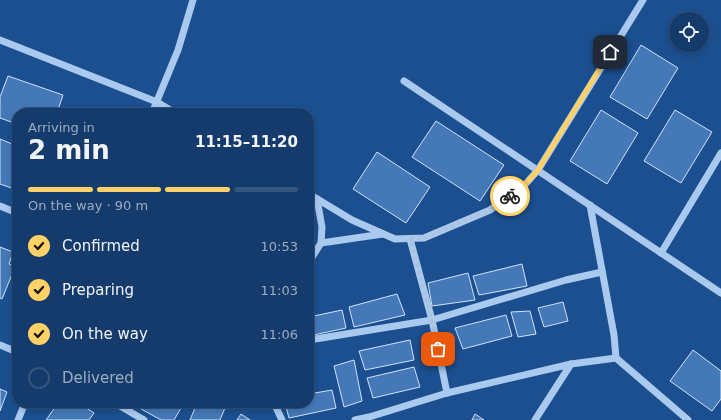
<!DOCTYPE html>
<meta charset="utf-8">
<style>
:root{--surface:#143b6b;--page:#1d4271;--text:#f1f3f6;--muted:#9dadc1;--line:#33557e;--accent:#ffd166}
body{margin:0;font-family:"DejaVu Sans",sans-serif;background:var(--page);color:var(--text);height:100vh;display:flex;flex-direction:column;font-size:15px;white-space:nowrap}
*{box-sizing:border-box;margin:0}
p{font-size:13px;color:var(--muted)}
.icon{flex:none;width:22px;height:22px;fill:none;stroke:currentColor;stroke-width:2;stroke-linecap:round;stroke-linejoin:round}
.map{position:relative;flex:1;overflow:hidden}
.details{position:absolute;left:12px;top:108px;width:302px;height:300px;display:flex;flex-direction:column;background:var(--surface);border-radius:16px;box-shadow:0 2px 6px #0003,0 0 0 1px var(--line)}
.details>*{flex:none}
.controls{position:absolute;left:669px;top:12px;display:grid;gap:8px}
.controls a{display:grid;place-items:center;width:40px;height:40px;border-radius:50%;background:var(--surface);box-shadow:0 2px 6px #0003,0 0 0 1px var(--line);font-size:20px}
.pin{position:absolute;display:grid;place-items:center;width:34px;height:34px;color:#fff;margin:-17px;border-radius:8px;box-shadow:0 2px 6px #0006}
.courier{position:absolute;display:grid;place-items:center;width:40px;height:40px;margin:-20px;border:3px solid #ffd166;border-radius:50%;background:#fff;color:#222;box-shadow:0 1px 5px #0007}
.overview em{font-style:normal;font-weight:700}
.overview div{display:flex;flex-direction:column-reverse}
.overview{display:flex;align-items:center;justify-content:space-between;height:68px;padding:0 16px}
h1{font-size:26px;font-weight:700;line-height:30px}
.bar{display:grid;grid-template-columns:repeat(4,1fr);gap:6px 4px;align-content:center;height:48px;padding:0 16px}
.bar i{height:5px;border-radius:3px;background:var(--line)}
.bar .active{background:var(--accent)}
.bar p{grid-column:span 4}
ol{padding:0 16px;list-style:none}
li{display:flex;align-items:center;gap:12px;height:44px}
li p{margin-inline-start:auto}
li .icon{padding:4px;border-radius:50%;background:var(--accent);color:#111;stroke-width:4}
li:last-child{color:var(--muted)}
li i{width:22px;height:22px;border:2px solid var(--line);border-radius:50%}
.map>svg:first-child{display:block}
</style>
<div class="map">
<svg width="721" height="420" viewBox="0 0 721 420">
<rect width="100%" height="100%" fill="#1b4f8f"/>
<g fill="#4478b7" stroke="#cfe3fa">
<path d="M641,45L678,68L647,119L610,97Z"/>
<path d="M8,76L63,95L57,113H17V124L0,118V97Z"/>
<path d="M601,110L638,133L607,184L570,161Z"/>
<path d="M675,110L712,132L681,183L644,161Z"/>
<path d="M436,121L504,165L480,201L412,157Z"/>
<path d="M0,139L17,146V190L0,184Z"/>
<path d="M377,152L430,187L406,223L353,189Z"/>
<path d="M0,247L13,252L9,264L15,267L2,299L0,298Z"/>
<path d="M522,264L527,286L479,295L473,276Z"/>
<path d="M468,273L475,300L432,306L428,283Z"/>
<path d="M397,294L405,315L354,327L349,307Z"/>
<path d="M563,302L568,321L544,327L538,308Z"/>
<path d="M342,310L346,328L309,336V317Z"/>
<path d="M530,311L536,334L518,337L511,312Z"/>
<path d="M506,315L512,336L463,349L455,328Z"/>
<path d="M410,340L414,360L365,370L359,351Z"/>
<path d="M693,350L721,371V399L712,411L670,381Z"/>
<path d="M354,360L362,401L344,407L334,366Z"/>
<path d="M414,367L420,387L373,398L367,378Z"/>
<path d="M0,389L7,392L0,411Z"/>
<path d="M332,390L336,408L289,418L285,403H309V394Z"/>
<path d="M58,403H79L94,413L89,420H46Z"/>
<path d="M135,403H184L174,420H161L134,405Z"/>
<path d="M197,403H227L220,420H190Z"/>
<path d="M241,414L250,420H237Z"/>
<path d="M475,414L484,420H472Z"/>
</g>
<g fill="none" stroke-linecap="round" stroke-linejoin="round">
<g stroke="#a9c9ee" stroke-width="7">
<path d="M0,40L157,102L175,113"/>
<path d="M404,81L721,293"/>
<path d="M152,113L178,50L193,0"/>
<path d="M309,194L352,220L395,239L424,238L490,210L522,188L538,170L643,0"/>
<path d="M317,199L322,227L321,243L383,234"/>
<path d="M590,205L614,335L616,358"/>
<path d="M0,206L17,213"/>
<path d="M410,239L432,320L447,393"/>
<path d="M661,253L721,153"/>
<path d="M309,262L321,243"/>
<path d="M309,340L432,320L566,280L602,272"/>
<path d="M0,345L17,352"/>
<path d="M115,403L144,420"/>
<path d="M274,403L282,420"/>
<path d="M18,420L25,403"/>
<path d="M355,420L369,417L447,393L571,364L616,358L688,420"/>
<path d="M535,420L571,364"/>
</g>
</g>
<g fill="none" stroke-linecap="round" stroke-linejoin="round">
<path stroke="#afc1d8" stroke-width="4" stroke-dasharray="0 7.2" d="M438,349L432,320L410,239L424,238L490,210L510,196"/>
<path stroke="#ffd166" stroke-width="5" d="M510,196L522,188L538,170L610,52"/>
</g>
</svg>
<div class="controls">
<a><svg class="icon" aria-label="locate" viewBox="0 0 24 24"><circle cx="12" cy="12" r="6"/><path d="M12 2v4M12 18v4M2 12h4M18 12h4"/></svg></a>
</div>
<div class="pin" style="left:438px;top:349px;background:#ea580c"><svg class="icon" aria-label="bag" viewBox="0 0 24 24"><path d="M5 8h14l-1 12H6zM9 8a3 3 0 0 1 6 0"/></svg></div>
<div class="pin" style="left:610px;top:52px;background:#1f2937"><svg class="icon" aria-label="home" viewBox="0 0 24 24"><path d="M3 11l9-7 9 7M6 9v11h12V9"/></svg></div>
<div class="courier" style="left:510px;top:196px"><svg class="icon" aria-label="bike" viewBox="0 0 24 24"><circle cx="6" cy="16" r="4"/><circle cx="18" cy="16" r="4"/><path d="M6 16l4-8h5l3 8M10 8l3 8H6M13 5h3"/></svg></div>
<section class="details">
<div class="overview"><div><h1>2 min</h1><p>Arriving in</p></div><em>11:15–11:20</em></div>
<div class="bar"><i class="active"></i><i class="active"></i><i class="active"></i><i></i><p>On the way · 90 m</p></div>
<ol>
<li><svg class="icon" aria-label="check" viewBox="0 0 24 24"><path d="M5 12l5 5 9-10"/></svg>Confirmed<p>10:53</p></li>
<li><svg class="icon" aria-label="check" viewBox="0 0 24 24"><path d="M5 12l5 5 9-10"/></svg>Preparing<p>11:03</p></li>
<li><svg class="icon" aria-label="check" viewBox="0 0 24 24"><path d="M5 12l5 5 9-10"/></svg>On the way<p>11:06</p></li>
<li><i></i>Delivered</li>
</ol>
</section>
</div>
